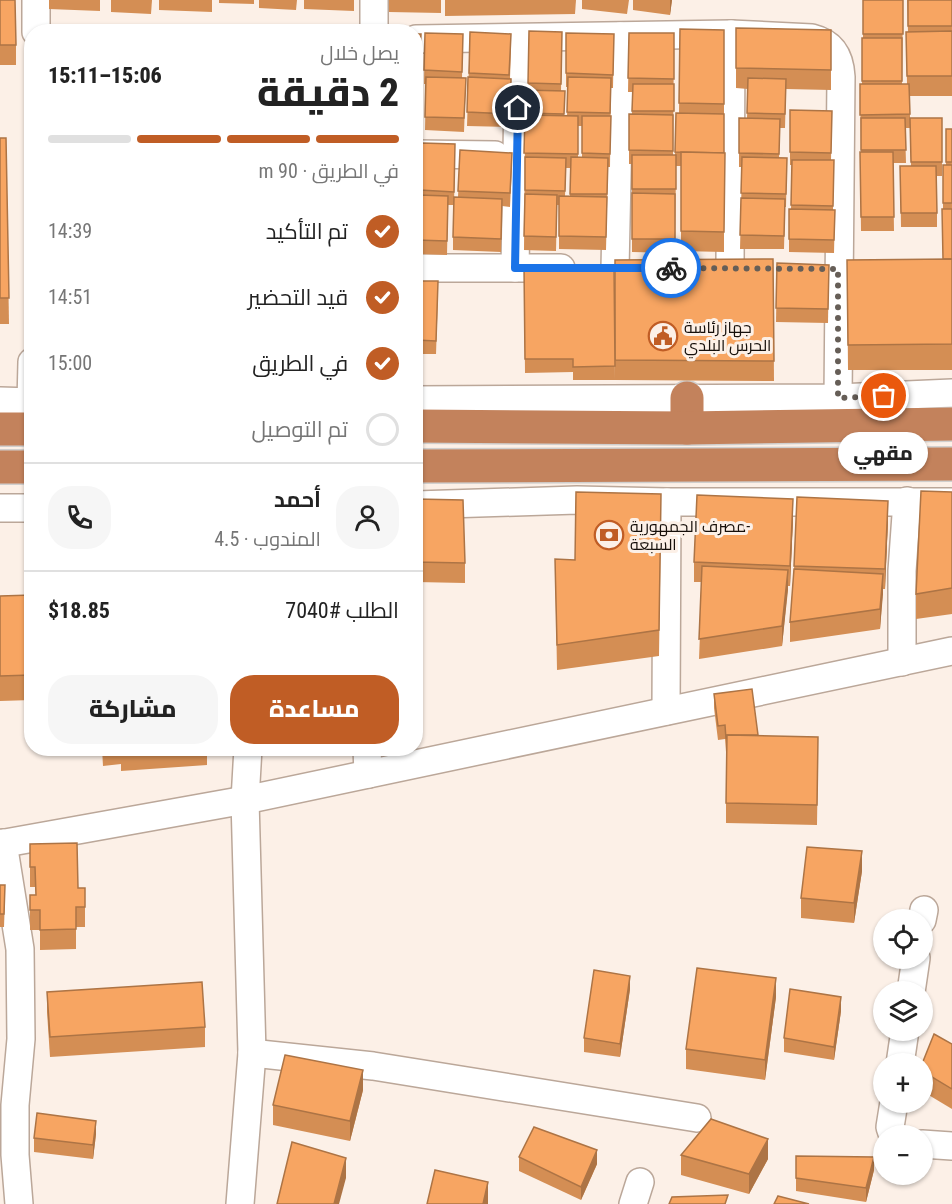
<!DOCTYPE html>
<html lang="ar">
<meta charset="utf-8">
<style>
:root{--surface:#fff;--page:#f6f6f6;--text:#222;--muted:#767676;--line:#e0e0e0;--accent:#c05d25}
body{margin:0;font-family:"Roboto Condensed",Cairo,sans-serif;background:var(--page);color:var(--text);direction:rtl;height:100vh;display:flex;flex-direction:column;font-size:22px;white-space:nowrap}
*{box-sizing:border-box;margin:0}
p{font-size:20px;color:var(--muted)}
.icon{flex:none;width:33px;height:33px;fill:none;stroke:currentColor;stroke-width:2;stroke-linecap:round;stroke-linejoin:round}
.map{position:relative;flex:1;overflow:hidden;direction:ltr}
.drawer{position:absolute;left:24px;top:24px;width:399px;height:732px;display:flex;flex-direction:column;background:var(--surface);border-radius:24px;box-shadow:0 2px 4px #0004;direction:rtl}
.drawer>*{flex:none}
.fabs{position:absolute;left:873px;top:909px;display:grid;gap:12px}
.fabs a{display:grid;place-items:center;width:60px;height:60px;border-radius:50%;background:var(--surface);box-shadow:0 2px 4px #0004;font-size:30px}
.pin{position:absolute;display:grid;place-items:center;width:51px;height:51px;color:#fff;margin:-26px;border:3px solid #fff;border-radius:50%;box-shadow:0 2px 6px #0007}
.courier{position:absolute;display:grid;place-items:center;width:60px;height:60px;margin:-30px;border:4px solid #1a73e8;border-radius:50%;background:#fff;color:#222;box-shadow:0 2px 8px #0007}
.bubble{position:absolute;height:42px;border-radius:21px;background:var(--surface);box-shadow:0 2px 4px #0004;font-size:20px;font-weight:800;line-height:42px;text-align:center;direction:rtl}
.summary em{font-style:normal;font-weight:800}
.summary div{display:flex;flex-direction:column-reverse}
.summary{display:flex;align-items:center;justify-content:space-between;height:102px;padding:0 24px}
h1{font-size:39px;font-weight:800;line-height:45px}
.bar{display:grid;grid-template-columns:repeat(4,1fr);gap:9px 6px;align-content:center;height:72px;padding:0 24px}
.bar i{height:8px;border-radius:4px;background:var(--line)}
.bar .current{background:var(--accent)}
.bar p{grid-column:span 4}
.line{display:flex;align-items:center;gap:15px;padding:0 24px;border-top:2px solid var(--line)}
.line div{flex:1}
.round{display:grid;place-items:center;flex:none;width:63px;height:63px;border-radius:24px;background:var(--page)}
ol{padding:0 24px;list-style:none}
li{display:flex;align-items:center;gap:18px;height:66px}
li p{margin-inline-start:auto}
li .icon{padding:6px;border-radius:50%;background:var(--accent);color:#fff;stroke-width:4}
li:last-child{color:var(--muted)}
li i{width:33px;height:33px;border:3px solid var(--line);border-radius:50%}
.action{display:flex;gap:12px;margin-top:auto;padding:12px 24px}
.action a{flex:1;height:69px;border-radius:24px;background:var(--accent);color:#fff;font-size:24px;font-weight:800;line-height:69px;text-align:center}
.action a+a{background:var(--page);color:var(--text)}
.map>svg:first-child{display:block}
</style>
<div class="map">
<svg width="952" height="1204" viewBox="0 0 952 1204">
<rect width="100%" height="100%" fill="#fcf0e7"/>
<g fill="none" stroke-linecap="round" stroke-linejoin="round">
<g stroke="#bba799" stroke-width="30">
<g id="minor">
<path d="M374,0V32"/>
<path d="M36,32V0"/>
<path d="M416,39L731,34L812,38C832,43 840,56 841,77L838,398"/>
<path d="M416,154L495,155"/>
<path d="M416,268H561"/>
<path d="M515,268L519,38"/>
<path d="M615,269L620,36"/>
<path d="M730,269L731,34"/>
<path d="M416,400L838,398L952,393"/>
<path d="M0,401L32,402"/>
<path d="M31,402L32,362"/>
<path d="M416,505L577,500L667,502H952"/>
<path d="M0,508H32"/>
<path d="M902,662V571L907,501"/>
<path d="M666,711L667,502"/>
<path d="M367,748L368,774"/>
<path d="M3,843L20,949L21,1039L15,1105V1155L19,1204"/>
<path d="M0,844L245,800L952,651"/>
<path d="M922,920L924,910"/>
<path d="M911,992L916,958"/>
<path d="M252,1053L373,1066L697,1118"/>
<path d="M900,1064L905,1030"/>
<path d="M893,1136L890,1127L894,1102"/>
<path d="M922,1144L952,1146"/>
<path d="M240,1204L252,1053L245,800L248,748"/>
<path d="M633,1204L640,1182"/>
</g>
</g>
<g stroke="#d0cfce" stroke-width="36">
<g id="highway">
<path d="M687,398V428"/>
<path d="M416,426L687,428L952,424"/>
<path d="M0,429H32"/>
<path d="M416,466L952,464"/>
<path d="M0,467H32"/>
</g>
</g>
<use href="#minor" stroke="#fff" stroke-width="27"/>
<use href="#highway" stroke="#c3825c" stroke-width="33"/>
</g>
<g fill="#d48e54" fill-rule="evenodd">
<path d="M0,0L16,45V65H0Z"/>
<path d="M49,0H100V11L49,9Z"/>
<path d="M111,0H152L151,14L111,12Z"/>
<path d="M159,0H212V12L159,10Z"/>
<path d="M219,0H254V4L219,3Z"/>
<path d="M259,0H297L296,10L259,8Z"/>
<path d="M304,0H354V11L304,9Z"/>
<path d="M389,0H441V13L389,12Z"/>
<path d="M445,0H576L575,14L445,16Z"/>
<path d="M582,0H629L627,14L582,9Z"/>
<path d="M633,0H672L670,15L633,10Z"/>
<path d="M863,0H903L902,84H907L906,32H908L907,0H952V96H910V128H905L906,163H893L894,231H861L860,152H861L860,84H862V38H863Z"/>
<path d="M736,28L831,30V90L786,89L785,128H780L779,158H787L786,207H785L784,249H740L742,167H739V118H747L748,89L736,88Z"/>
<path d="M680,29L724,30V252L681,251V166H676L675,253L632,252V164H629V114H632L633,92H628L629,33H674L673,155H675L676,113H679Z"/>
<path d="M470,32L511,47L510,79H511V127L467,126Z"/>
<path d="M562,32L561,91H565L564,116H567L568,87H566V33L614,34L613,88H611L610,167H608L606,250L559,249V205H557L556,251L524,250L525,127H523V90H528V83ZM578,126H582V157H578ZM566,168H570V196H565Z"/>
<path d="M425,33L463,34L462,78H466L464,132L425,130L426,84H424Z"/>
<path d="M416,34H421L420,78L421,91L419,129H416Z"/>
<path d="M790,110L832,111L831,160H834L833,210H835L834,253L789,252V209H791L792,165H790Z"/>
<path d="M910,118H942V176H937V227H901L900,166H911Z"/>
<path d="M946,129H952V370H848L847,260L943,259V165H946Z"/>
<path d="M0,138H6L9,324H0Z"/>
<path d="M422,143L455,158L454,205H448L447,255L416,254V240L420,196Z"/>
<path d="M460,150L512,166L510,207L502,206L501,252L453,250V237L458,197Z"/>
<path d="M773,259L774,381L615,380V260Z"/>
<path d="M777,263L829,265L828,323L776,322Z"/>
<path d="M614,266L615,380H573V372L525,373L524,267Z"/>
<path d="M416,281L438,295L436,354H416Z"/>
<path d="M952,492V614L916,619V594Z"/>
<path d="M797,497L888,520L885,589H883L880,629L790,642V622L794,569Z"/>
<path d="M416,499L465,563V583L416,582Z"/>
<path d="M793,519L790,586H788L782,646L699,659L702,582H694V562Z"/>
<path d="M661,520L659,656L557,670L555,559L575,560Z"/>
<path d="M32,595V700L0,701V596Z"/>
<path d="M714,694L758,735L818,757L817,825L726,823V752L725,739L718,740L714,708Z"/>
<path d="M102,748H207V765L121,771V764L103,766Z"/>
<path d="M30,844L78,888H85V927H76V949L40,950V930H30V895H36L35,887H30Z"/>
<path d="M862,871L854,923L801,918V898Z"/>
<path d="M0,885L5,899L4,927H0Z"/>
<path d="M630,989L620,1057L584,1052V1038Z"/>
<path d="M47,992L205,1027V1047L50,1057L47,1012Z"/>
<path d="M776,997L765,1080L686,1069V1049Z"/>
<path d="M841,1011L834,1060L784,1052V1038Z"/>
<path d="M952,1044V1109L922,1091V1064Z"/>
<path d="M363,1090L350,1141L273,1125V1105Z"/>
<path d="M96,1134L93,1159L34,1152V1138Z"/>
<path d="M681,1155L768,1159L749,1194L681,1175Z"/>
<path d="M796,1156L874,1170L866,1202L796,1191Z"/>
<path d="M519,1157L597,1164L581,1200L519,1171Z"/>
</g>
<g fill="#ad7445">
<path d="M670,0H672L670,15Z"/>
<path d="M793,499V519L790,586V566Z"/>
<path d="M888,501V520L885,589V569Z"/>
<path d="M788,570V590L782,646V626Z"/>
<path d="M883,574V594L880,629V609Z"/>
<path d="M862,851V871L854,923V903Z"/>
<path d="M630,976V989L620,1057V1044Z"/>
<path d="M776,978V997L765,1080V1060Z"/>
<path d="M841,997V1011L834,1060V1047Z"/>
<path d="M363,1070V1090L350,1141V1121Z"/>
<path d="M96,1121V1134L93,1159V1145Z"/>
<path d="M768,1139V1159L749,1194V1174Z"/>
<path d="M597,1150V1164L581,1200V1187Z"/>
<path d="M874,1157V1170L866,1202V1188Z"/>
<path d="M346,1158V1178L339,1204H334Z"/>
<path d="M488,1182V1204H483Z"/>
</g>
<g fill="#f7a562" stroke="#ad7445" stroke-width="1.5">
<path d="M0,0H15L16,45H0Z"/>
<rect x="863" y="0" width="40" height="34"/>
<rect x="908" y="0" width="44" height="26"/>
<path d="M736,28L831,30V70L736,68Z"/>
<path d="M304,29L360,31V32H304Z"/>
<path d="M680,29L724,30V104L679,103Z"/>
<path d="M268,30L299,31L268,32Z"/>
<path d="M529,31L562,32L561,84L528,83Z"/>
<path d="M952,31V76H907L906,32Z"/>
<path d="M470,32L511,34L509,75L469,73Z"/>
<path d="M425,33L463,34L462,72L424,70Z"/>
<path d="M566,33L614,34L613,75L566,73Z"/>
<path d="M629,33H674V79L628,78Z"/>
<path d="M416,34H421L419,72H416Z"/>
<rect x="862" y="38" width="40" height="43"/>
<path d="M426,77L466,78L464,118L425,117Z"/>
<path d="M468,77L511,79V114L467,112Z"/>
<path d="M568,77L611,78L610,113L567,112Z"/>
<path d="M416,78H421L419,115H416Z"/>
<path d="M748,78L786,79L785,114L747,113Z"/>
<path d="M633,84H674V111H632Z"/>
<path d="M860,84H909L910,114L860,115Z"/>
<path d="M523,90L565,91L564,114L523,113Z"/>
<path d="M790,110L832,111L831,153L790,152Z"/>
<path d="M676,113L724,114V153L675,152Z"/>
<path d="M629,114L673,115V151L629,150Z"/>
<path d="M525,115L578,116V154L524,153Z"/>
<path d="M582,116H611L610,154L582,153Z"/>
<path d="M739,118L780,119L779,154L739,153Z"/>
<path d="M861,118H905L906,150H861Z"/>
<path d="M910,118H942V162H911Z"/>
<rect x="946" y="129" width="6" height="33"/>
<path d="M0,138H6L9,298H0Z"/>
<path d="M422,143L455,144L454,192L420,190Z"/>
<path d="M416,147H417L416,193Z"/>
<path d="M460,150L512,153L510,193L458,191Z"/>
<path d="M681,152L725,153L724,232L681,231Z"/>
<path d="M860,152H893L894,217H861Z"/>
<rect x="632" y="155" width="44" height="34"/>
<path d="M525,157L566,158L565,191L525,190Z"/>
<path d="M571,157L608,158L607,194H570Z"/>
<path d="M742,157L787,158L786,194L741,193Z"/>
<path d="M792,160H834L833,206L791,205Z"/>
<rect x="943" y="165" width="9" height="38"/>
<path d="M900,166H936L937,213H901Z"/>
<path d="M632,193L675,194V239H632Z"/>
<path d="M525,194L557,195L556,237L524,236Z"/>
<path d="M418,195L448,196L447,241L416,240Z"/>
<path d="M559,196L607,197L606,237L559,236Z"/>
<path d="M454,197L502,199L501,239L453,237Z"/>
<path d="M741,198L785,199L784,236L740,235Z"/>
<path d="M789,209L835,210L834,240L789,239Z"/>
<path d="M942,209H952V259H943Z"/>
<path d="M773,259L774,361L615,360V260Z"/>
<path d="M952,259V344L848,345L847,260Z"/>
<path d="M777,263L829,265L828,309L776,308Z"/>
<path d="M614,266L615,366L573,367V359H525L524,267Z"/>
<path d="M416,281H438L436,341L416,340Z"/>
<path d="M921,491L952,492V588L916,594Z"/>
<path d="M576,492L661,494L659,630L557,645L555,559L575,560Z"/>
<path d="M697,495L793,499L790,566L694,562Z"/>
<path d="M797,497L888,501L885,569L794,566Z"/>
<path d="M416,499L463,500L465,563L416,562Z"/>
<path d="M702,566L788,570L782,626L699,639Z"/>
<path d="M794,569L883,574L880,609L790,622Z"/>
<path d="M32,595V675L0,676V596Z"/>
<path d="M752,689L758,735H727L726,739L725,725L718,726L714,694Z"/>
<path d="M727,735L818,737L817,805L726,803Z"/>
<path d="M77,843L78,888H85V907H76V929L40,930V910H30V895H36L35,867H30V844Z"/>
<path d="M807,847L862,851L854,903L801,898Z"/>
<path d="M0,885H5L4,914H0Z"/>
<path d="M697,968L776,978L765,1060L686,1049Z"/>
<path d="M594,970L630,976L620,1044L584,1038Z"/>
<path d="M202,982L205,1027L50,1037L47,992Z"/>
<path d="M790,989L841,997L834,1047L784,1038Z"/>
<path d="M934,1034L952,1044V1089L922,1071V1064Z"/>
<path d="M285,1055L363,1070L350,1121L273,1105Z"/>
<path d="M37,1113L96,1121L93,1145L34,1138Z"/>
<path d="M711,1119L768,1139L749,1174L681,1155Z"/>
<path d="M534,1127L597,1150L581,1187L519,1157Z"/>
<path d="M292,1142L346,1158L334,1204H277Z"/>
<path d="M796,1156L874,1157L866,1188L796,1178Z"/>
<path d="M435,1170L488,1182L483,1204H427Z"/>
<path d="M728,1195L725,1204H669L672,1197Z"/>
<path d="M778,1196L809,1204H774Z"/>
</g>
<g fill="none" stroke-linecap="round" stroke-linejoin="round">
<path stroke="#665e57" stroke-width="6" stroke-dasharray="0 10.8" d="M671,268L838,269V398L884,396"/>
<path stroke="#1a73e8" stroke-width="8" d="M518,108L515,268H671"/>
</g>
<defs>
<g id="civic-ring" transform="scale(1.5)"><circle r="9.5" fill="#fcf0e7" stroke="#c05d25" stroke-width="1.5"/><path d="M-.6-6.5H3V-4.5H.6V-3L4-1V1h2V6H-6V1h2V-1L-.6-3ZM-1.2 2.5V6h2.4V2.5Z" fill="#c05d25"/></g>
<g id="bank-ring" transform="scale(1.5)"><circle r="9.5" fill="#fcf0e7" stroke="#c05d25" stroke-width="1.5"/><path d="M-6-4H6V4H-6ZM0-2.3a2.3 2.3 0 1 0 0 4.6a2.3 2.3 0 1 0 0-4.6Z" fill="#c05d25"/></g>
</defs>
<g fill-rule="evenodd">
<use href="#civic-ring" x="663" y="336"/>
<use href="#bank-ring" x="609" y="535"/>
</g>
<g text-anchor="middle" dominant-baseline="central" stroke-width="6" stroke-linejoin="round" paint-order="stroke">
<g font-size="16" fill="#160f0a" stroke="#fcf0e7" text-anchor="start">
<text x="684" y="327">جهاز رئاسة<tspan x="684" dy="18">الحرس البلدي</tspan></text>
<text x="630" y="526">مصرف الجمهورية-<tspan x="630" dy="18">السبعة</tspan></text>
</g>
</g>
</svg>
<div class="fabs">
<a><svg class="icon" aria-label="locate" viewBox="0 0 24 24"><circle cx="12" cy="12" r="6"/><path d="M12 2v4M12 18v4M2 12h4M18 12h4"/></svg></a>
<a><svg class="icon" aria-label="layers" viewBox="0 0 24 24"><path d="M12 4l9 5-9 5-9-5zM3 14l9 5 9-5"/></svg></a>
<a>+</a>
<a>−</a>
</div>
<div class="pin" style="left:884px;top:396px;background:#ea580c"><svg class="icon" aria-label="bag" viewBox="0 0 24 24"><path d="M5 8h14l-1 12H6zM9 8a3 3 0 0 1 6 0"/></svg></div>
<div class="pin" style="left:518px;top:108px;background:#1f2937"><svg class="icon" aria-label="home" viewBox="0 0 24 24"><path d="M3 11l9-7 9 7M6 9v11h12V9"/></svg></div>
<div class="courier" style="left:671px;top:268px"><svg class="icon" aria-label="bike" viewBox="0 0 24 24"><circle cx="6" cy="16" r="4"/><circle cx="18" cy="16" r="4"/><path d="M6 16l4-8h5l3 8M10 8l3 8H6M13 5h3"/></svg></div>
<div class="bubble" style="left:838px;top:432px;width:90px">مقهي</div>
<section class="drawer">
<div class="summary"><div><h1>2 دقيقة</h1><p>يصل خلال</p></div><em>15:06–15:11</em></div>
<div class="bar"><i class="current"></i><i class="current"></i><i class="current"></i><i></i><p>في الطريق · 90 m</p></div>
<ol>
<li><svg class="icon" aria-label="check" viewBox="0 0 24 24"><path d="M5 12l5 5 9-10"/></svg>تم التأكيد<p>14:39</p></li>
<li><svg class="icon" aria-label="check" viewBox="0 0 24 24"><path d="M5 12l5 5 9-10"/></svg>قيد التحضير<p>14:51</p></li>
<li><svg class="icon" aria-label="check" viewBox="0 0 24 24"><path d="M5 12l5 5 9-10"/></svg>في الطريق<p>15:00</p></li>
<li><i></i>تم التوصيل</li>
</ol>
<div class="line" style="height:108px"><a class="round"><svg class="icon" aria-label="person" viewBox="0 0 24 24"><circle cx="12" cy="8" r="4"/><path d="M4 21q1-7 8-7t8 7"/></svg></a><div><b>أحمد</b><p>المندوب · 4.5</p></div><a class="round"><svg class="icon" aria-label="phone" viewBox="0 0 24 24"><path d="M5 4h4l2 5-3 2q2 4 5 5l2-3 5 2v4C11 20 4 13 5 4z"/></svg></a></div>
<div class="line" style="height:78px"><div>الطلب #7040</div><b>$18.85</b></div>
<div class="action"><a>مساعدة</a><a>مشاركة</a></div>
</section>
</div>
